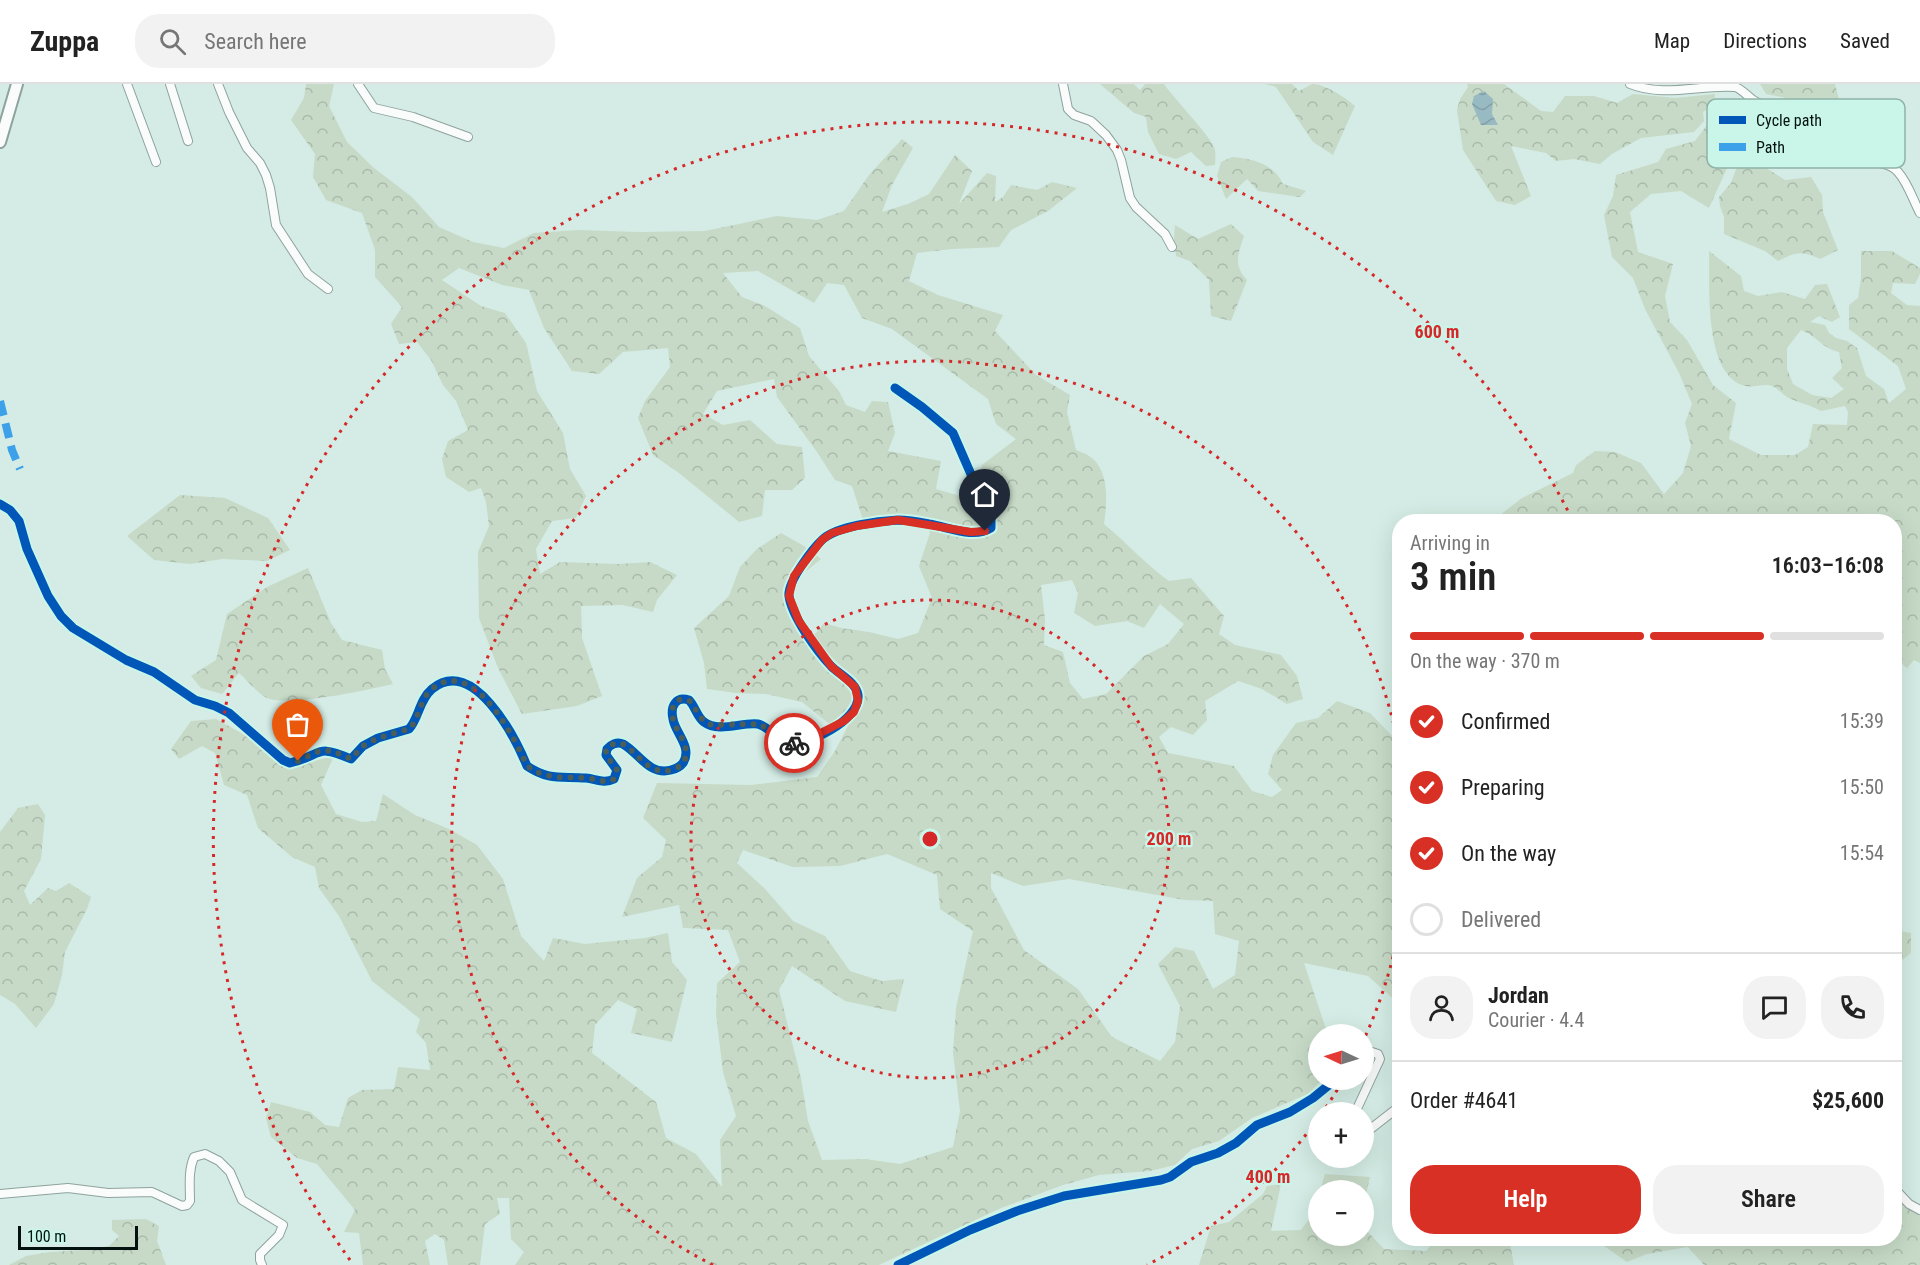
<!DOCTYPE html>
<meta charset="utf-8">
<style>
:root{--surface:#fff;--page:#f2f2f2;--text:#222;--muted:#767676;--line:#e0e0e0;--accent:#d93025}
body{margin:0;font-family:"Roboto Condensed",sans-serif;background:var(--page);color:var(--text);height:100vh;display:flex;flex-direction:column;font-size:22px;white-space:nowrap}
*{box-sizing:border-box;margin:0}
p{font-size:20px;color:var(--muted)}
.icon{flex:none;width:33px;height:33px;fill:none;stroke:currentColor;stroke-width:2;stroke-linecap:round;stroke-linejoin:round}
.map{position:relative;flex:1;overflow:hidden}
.sheet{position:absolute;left:1392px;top:430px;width:510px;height:732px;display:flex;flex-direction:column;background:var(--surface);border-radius:24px;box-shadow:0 6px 24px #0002}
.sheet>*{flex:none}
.needle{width:39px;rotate:274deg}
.buttons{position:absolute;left:1308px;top:940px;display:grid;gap:12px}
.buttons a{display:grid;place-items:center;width:66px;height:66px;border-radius:50%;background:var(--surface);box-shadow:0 6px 24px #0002;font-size:30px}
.scale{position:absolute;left:18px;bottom:15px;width:120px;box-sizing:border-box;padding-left:6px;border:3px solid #03120e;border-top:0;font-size:16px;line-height:21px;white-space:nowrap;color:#03120e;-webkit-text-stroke:4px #caf6ea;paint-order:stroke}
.pin{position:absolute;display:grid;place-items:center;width:51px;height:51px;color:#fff;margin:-62px -26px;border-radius:50% 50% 50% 0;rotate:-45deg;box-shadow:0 0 6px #0007}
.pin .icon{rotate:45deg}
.courier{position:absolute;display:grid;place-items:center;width:60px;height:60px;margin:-30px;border:4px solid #d93025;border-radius:50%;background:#fff;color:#222;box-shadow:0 2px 8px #0007}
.headline em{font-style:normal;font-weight:600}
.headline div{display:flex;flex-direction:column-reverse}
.headline{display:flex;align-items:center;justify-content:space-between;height:102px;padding:0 18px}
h1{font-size:39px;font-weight:600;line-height:45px}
.bar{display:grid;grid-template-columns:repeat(4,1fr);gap:9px 6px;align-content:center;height:72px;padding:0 18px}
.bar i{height:8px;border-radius:4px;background:var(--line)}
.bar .selected{background:var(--accent)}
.bar p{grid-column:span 4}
.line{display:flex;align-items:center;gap:15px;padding:0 18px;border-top:2px solid var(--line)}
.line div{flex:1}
.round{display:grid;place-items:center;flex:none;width:63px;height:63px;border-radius:24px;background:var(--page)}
ol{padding:0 18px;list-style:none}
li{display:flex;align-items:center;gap:18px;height:66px}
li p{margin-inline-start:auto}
li .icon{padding:6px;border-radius:50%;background:var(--accent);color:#fff;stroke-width:4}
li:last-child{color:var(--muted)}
li i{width:33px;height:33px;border:3px solid var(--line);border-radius:50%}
.cta{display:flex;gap:12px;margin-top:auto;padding:12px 18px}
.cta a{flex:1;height:69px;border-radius:24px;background:var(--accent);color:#fff;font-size:24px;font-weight:600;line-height:69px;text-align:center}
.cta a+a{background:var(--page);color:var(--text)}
header{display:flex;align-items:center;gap:36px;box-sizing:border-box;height:84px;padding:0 30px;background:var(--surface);border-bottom:2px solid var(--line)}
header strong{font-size:28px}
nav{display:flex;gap:33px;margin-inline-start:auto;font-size:21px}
.search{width:420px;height:54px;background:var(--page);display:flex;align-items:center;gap:15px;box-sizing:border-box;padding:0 21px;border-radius:24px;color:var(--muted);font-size:22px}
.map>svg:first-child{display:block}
</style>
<header>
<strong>Zuppa</strong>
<div class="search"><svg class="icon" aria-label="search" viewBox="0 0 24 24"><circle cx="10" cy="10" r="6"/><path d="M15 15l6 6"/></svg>Search here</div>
<nav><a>Map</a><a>Directions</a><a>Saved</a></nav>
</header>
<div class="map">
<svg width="1920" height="1181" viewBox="0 0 1920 1181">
<defs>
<pattern id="forest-crowns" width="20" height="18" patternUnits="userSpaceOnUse" patternTransform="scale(1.5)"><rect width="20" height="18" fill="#c7dac7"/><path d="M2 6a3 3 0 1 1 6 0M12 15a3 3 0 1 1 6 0" fill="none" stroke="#a9baaa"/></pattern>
<pattern id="water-waves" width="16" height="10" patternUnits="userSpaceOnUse" patternTransform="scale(1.5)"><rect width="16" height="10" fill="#98bac3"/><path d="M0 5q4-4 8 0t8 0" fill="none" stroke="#819fa6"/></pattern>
</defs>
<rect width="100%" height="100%" fill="#d4ece5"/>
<g fill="url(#forest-crowns)" fill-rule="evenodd">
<path d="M306,0H334L329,22L347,58L374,84L412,113L439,143L473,158L504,164L534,149L578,146L639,148L705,147L777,132L817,136L844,127L869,91L902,55L913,64L892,101L882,128L908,120L929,110L955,71L972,87L959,120L987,89L996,92L995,118L1003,113L1011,101L1037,106L1052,98L1077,104L1048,127L1011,146L999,163L952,165L917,169L909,197L938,211L1003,231L995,247L1036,291L1070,311L1067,328L1076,366C1080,368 1085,369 1089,372C1110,385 1107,419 1104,440C1126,458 1145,480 1169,497L1191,494L1224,532L1219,550L1235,561L1281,571L1297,592L1303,615L1287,620L1262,605L1238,597L1205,617L1207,636L1193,651L1171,643L1159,653L1168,669L1234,682L1252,707L1272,713L1282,706L1268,690L1273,671L1296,639L1318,634L1337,617L1370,629L1399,659V920L1368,892L1304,879L1328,951H1318V996H1322L1308,1010L1252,1034L1219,1057L1192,1065L1175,1081L1150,1087L1099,1091L1063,1101L1001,1124L879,1181H515L524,1168L511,1155L509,1114H497L500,1130L485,1140L480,1181H448L444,1156L435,1150L425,1157L430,1181H363L359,1149L344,1148L355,1126L317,1080L297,1074L271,1053L266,1034L271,1018L310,1028L325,1041L339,1043L348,1014L362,1006L394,1005L398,983L430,986L426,959L416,948L420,935L372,897L339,832L319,804L315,783L292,773L258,744L247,711L224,701L215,669L202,662L179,675L171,665L191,637L216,635L243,650L286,684L334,672L321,701L336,730L362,738L376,737L383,710L415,731L449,745L477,761L503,795L521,852L544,877L553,854L585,860L645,854L668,849L672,878L687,896L672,958L631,949L637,925L618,916L595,941L592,969L656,1018L666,1054L696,1070L722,1103L720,1056L736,1032L723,988L716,930L717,899L740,878L728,846L683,844L679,821L622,833L637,794L662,773L666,756L643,734L657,699L751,701L817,693L835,667L849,640L828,639L802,618L766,610L736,609L707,605L704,579L694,544L729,512L740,483L757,465L781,449L804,462L821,475L793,498L785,500C784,525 795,538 810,556L824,539L841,544L869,548L898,555L918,549L932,514L919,482L930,449L925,436L864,439L852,402L835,396L817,368L777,313L774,295L717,307L703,330L723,341L750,336L777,360L802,363L805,394L792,406H765L762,432L739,438L679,389L653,371L638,334L645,317L670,283L668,264L623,268L599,290L572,287L544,244L529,206L502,201L459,184L442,196L481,222L505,229L526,259L537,307L563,349L570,385L586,412L576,434L552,437L536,465L540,490L560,478L619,480L650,478L677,491L657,516L653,528L623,521L581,522L582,554L602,612L577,622L522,630L498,584L479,534L478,468L489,442L486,418L481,404L469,408L446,393L442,375L448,357L468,346L456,317L443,301L431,276L417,258L399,260L391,240L402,223L375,193V166L362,129L326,116L313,93L315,70L291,36L304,14ZM758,187L814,219L827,199L844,201L862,234L892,245L988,315L996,340L1016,355L982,381L978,400L988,434L977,417L936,405L941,377L888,367L895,349L888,318L872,317L865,328L846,321L839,307L809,272L800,244L765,222L742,213L723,189ZM1072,496L1078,509L1074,529L1095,542L1127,537L1144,544L1160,520L1184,540L1168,560L1144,572L1106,610L1083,615L1070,599L1063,568L1044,561L1045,536L1041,501ZM743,766L793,783L840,782L887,770L937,791L940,825L973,847L956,924L953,969L960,1027L953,1063L900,1080L865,1075L822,1076L808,1037L801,994L779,906L792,882L845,917L896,928L904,895L881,897L850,887L825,852L793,837L765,805L737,779ZM991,789L1023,802L1069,795L1185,816L1213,817L1215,850L1239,857L1235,891L1213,905L1194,867L1175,863L1158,880L1180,922L1175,958L1160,977L1112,953L1078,905L1024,866L991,804Z"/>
<path d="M1100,0H1134L1140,6L1145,0H1164C1174,15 1212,53 1215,66C1216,70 1215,76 1215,81L1206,82L1191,68L1176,75L1159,70L1148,48L1146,33L1134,29Z"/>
<path d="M1265,0H1292L1299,7C1303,5 1308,2 1312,0C1325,0 1346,14 1355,22L1333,71L1313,58L1276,3Z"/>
<path d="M1467,0H1504L1541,27L1553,28L1565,12H1594L1617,19L1633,10L1675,14L1715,10L1714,21L1703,28L1704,37L1694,48L1641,54L1612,70L1600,80L1574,75L1556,77L1546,69L1511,62L1531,112L1515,121L1496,117L1463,66L1457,26L1460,15L1468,3Z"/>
<path d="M1760,0H1835L1846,43L1828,47L1820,29L1782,13L1766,10Z"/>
<path d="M1734,28L1743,39L1742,51L1709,124L1681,107L1651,110L1630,128L1638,168L1673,180L1665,212L1670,238L1687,256L1713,301L1736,319L1729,355L1761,371H1795L1808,363L1813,340L1847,341L1848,328L1845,322L1821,327C1809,320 1798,319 1787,313C1782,310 1778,304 1772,302C1764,299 1753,304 1745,302C1703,291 1710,201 1709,167L1741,192L1744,207L1758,212L1782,208L1805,215L1815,201L1827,200L1840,233L1832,238L1819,232L1810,238L1825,241L1829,249L1836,254L1847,257L1857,264L1866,292L1884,305L1889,319L1906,305L1898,282L1849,245V221L1858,214L1861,194V167H1892L1920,184V190L1915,200L1893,199L1891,209L1907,221L1920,222V579L1914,576L1907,584L1895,574L1894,438H1491L1522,414L1573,389L1576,381L1595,367L1615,368L1641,379L1664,410L1683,389L1691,362L1685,339L1692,320L1679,289L1645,225L1633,194L1612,173L1604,131L1613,112L1616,91L1658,78L1666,65L1695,57L1713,33L1724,29ZM1801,246C1819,253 1820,263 1839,268L1842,284L1832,294L1844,305L1831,314L1812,311L1793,300L1787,285V264Z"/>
<path d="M1745,60L1763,82L1785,96L1811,93L1822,111L1823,128L1838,166L1820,175C1801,166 1796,168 1778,177L1765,167L1724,150V133L1720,122L1719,113L1731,99Z"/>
<path d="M1232,73C1253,75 1273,79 1283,100L1306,107L1300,113L1258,107L1247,95L1226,115L1217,92L1221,78Z"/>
<path d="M1231,140L1244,152C1238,170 1233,181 1247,196L1231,237L1211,232L1209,196L1190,177L1176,172L1174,155L1175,141L1198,155Z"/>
<path d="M180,411L225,414L268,434L290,466L267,477L222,475L190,480L154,476L127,452Z"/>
<path d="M308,484L331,539L342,556L382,566L385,585L393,600C368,606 289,623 267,614C257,609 247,596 239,589L222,610L201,604L191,592L216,576L227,530L267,503Z"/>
<path d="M38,720L45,731L41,775L24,807L30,821L48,804L56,807L69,799L91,813L87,825L65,868L62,891L54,920L36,944L15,920L0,911V748L18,724Z"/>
<path d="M1895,846L1911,849V869L1895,882Z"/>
<path d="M1325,1090L1370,1093L1364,1119V1107H1320Z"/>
<path d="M1281,1100L1271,1147L1301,1146L1316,1126L1318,1115V1152H1364V1135L1367,1147L1384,1165L1426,1167L1435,1155H1502L1510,1160L1514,1181H1199L1211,1142L1229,1138L1263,1110L1267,1102Z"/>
<path d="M1895,1108L1910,1125L1920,1130V1181H1704L1688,1163L1647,1170L1627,1178L1594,1155H1894Z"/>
<path d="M146,1135L159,1142L157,1157L166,1181H9L26,1172L50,1168L83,1166L109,1162L119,1152L112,1146V1136Z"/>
</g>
<path fill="url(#water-waves)" d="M1484,7L1493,15L1492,30L1498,41H1481L1472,20L1474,12Z"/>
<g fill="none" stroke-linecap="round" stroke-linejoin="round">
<g stroke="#8fa29d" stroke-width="10">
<g id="minor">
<path d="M127,0L156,78"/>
<path d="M170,0L188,57"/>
<path d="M218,0L229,28L247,64L260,79L266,91L270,104L276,141L308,190L328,205"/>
<path d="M358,0L374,24L413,33L468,53"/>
<path d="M1063,0L1068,25L1074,31L1091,37L1106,51L1117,66L1121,76L1130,114L1136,123L1165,150L1172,163"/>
<path d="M1630,0C1664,14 1702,0 1735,3C1742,5 1747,12 1753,16C1768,25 1785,29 1799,38C1814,48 1824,65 1841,73C1859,81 1884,73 1898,88C1908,99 1913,116 1920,129"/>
<path d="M0,420L10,426L19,437L27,465L48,512L61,532L73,544L126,576L154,588L195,616L215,622L229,629L283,676L290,679C323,671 315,659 351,675L363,662L378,654L409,645C419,634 419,616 432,605C473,571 515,653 527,682C549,697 562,692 586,694C596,695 604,700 614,695L617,686L606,671L607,665C610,661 617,657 623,660C639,669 649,692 671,686C675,685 680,683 683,679C693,663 675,649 673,635C670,622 676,612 689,616C695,622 697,633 704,638C719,649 741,638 758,640C768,642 775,654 784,657C805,665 861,636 858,611C856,598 840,591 831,582C817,567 792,533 789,512C787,498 813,464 823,455C838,442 879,437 898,436C908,436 919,438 929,440C949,443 973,455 991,444V431L980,411L953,349L922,323L895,304"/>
<path d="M1355,1029L1380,975L1378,970L1372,968L1364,971"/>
<path d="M1364,1050L1400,1022"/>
<path d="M1336,1074H1345"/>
<path d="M1894,1104L1909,1120L1920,1126"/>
<path d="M0,1110L68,1104L108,1109L152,1108L182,1122L187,1121L190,1117C190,1102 188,1087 194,1073L205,1070L219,1077L230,1088L242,1116L283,1141L279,1151L260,1170V1176L262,1181"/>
<path d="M898,1181L970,1146L1017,1127L1064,1112L1161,1096L1170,1093L1191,1078L1218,1069L1236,1059L1257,1041L1290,1028L1313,1014L1335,996"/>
</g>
</g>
<g stroke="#8fa29d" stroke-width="14">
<path id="tertiary" d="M0,58L17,0"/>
</g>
<use href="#minor" stroke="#f9fcfb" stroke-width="8"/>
<use href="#tertiary" stroke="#f9fcfb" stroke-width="10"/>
<path stroke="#3ca1e9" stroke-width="8" stroke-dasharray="15 8" stroke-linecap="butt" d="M0,317L12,366L20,385"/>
<g stroke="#caf6ea" stroke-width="13">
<g id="cycleway">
<path d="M0,420L10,426L19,437L27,465L48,512L61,532L73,544L126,576L154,588L195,616L215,622L229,629L283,676L290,679C323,671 315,659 351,675L363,662L378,654L409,645C419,634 419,616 432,605C473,571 515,653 527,682C549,697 562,692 586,694C596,695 604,700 614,695L617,686L606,671L607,665C610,661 617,657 623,660C639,669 649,692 671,686C675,685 680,683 683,679C693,663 675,649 673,635C670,622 676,612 689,616C695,622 697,633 704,638C719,649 741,638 758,640C768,642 775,654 784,657C805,665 861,636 858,611C856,598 840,591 831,582C817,567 792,533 789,512C787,498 813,464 823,455C838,442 879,437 898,436C908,436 919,438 929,440C949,443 973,455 991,444V431L980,411L953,349L922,323L895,304"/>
<path d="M898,1181L970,1146L1017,1127L1064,1112L1161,1096L1170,1093L1191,1078L1218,1069L1236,1059L1257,1041L1290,1028L1313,1014L1335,996"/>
</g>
</g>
<use href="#cycleway" stroke="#0057b8" stroke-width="9"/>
</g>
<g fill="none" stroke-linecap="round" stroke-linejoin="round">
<path stroke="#4c5e59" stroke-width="6" stroke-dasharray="0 10.8" d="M298,677C323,664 325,663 351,675L363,662L378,654L409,645C420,634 419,616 432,605C473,571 514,653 527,682C549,697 562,692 586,694C596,695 604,700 614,695L617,686L606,671V665C610,661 617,657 623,660C638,669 649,692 671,686C675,685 680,683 683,679C693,663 676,649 673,635C670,622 676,612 689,616L704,638L712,641L760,640L783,657L794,659"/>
<path stroke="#d93025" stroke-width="8" d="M794,659L803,658L844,637L854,628L858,617L855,603L831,582L799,537L789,512L794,492L822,456L832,449L857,442L898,436L971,448L985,447"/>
</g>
<g fill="none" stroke="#d62828" stroke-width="3" stroke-dasharray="3 6">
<circle cx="930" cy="755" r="239"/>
<path d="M1399 846A478 478 0 0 1 1365 953M1342 998A478 478 0 0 1 1324 1026M1317 1036A478 478 0 0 1 1147 1181M713 1181A478 478 0 1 1 1399 664"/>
<path d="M350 1176A717 717 0 1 1 1572 435"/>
</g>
<rect x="1707" y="15" width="198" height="69" rx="9" fill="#caf6ea" stroke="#8eb2a8" stroke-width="1.5"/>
<rect x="1719" y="32" width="27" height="8" fill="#0057b8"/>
<rect x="1719" y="59" width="27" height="8" fill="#3ca1e9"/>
<g font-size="16" fill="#03120e">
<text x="1756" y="42">Cycle path</text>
<text x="1756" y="69">Path</text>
</g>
<circle cx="930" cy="755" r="9" fill="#d62828" stroke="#caf6ea" stroke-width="3"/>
<g font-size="18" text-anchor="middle" font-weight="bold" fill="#d62828" stroke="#caf6ea" stroke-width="4.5" stroke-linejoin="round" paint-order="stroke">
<text x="1437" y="254">600 m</text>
<text x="1169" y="761">200 m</text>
<text x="1268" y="1099">400 m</text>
</g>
</svg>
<div class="buttons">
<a><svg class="needle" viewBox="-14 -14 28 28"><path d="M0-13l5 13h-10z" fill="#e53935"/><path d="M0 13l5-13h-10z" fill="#767676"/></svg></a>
<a>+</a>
<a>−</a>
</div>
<div class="scale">100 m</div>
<div class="pin" style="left:298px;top:677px;background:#ea580c"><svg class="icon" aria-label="bag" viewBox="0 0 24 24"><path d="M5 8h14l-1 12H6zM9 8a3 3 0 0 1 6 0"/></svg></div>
<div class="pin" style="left:985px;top:447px;background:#1f2937"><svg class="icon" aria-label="home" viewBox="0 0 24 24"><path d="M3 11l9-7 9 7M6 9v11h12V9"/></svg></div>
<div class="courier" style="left:794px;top:659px"><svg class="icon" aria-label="bike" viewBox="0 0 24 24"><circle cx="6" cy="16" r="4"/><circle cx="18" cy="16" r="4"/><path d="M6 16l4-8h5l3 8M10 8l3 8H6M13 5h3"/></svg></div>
<section class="sheet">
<div class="headline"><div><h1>3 min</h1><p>Arriving in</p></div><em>16:03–16:08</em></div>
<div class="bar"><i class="selected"></i><i class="selected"></i><i class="selected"></i><i></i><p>On the way · 370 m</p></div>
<ol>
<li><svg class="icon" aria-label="check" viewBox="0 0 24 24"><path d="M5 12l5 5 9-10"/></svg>Confirmed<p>15:39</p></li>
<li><svg class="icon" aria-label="check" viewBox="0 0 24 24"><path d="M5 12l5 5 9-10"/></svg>Preparing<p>15:50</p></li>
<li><svg class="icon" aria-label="check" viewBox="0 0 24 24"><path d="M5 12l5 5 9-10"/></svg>On the way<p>15:54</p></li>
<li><i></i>Delivered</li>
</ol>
<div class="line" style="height:108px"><a class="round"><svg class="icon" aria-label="person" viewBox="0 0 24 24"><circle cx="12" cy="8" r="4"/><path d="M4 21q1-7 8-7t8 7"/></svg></a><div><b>Jordan</b><p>Courier · 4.4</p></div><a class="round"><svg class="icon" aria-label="chat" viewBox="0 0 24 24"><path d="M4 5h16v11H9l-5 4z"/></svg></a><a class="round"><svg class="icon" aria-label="phone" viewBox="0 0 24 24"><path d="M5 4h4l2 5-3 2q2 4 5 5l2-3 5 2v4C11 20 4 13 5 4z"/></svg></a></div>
<div class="line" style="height:78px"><div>Order #4641</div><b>$25,600</b></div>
<div class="cta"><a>Help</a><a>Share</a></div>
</section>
</div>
